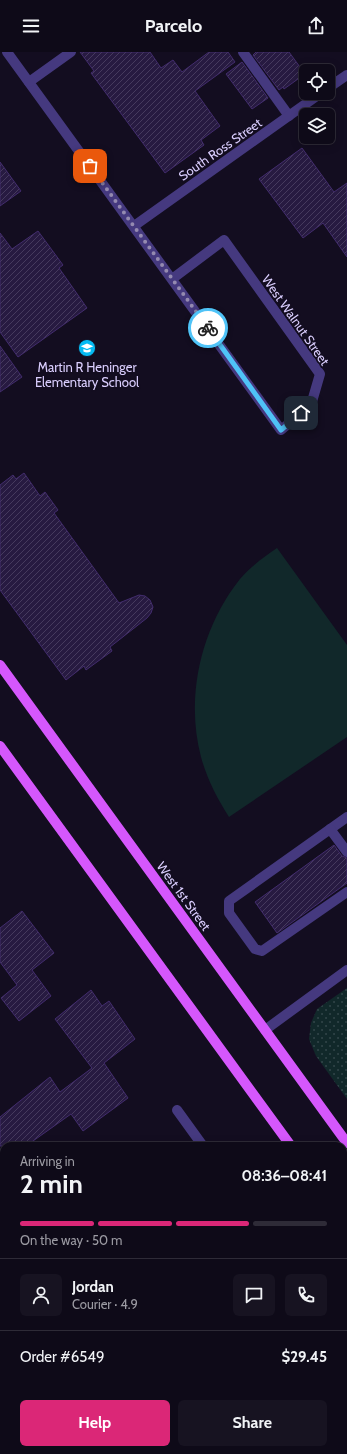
<!DOCTYPE html>
<meta charset="utf-8">
<style>
:root{--surface:#0e0a18;--page:#171321;--text:#f1f3f6;--muted:#9b9aa2;--line:#2e2b37;--accent:#db2777}
body{margin:0;font-family:Cabin,sans-serif;background:var(--page);color:var(--text);height:100vh;display:flex;flex-direction:column;font-size:15px;white-space:nowrap}
*{box-sizing:border-box;margin:0}
p{font-size:13px;color:var(--muted)}
.icon{flex:none;width:22px;height:22px;fill:none;stroke:currentColor;stroke-width:2;stroke-linecap:round;stroke-linejoin:round}
.map{position:relative;flex:1;overflow:hidden}
.panel{position:absolute;left:0px;top:1090px;width:347px;height:312px;display:flex;flex-direction:column;background:var(--surface);border-radius:12px 12px 0 0;box-shadow:0 2px 10px #0003,0 0 0 1px var(--line)}
.panel>*{flex:none}
.fabs{position:absolute;left:299px;top:12px;display:grid;gap:8px}
.fabs a{display:grid;place-items:center;width:36px;height:36px;border-radius:6px;background:var(--surface);box-shadow:0 2px 10px #0003,0 0 0 1px var(--line);font-size:20px}
.pin{position:absolute;display:grid;place-items:center;width:34px;height:34px;color:#fff;margin:-17px;border-radius:8px;box-shadow:0 2px 6px #0006}
.courier{position:absolute;display:grid;place-items:center;width:40px;height:40px;margin:-20px;border:3px solid #4fc3f7;border-radius:50%;background:#fff;color:#222;box-shadow:0 1px 5px #0007}
.headline em{font-style:normal;font-weight:700}
.headline div{display:flex;flex-direction:column-reverse}
.headline{display:flex;align-items:center;justify-content:space-between;height:68px;padding:0 20px}
h1{font-size:26px;font-weight:700;line-height:30px}
.bar{display:grid;grid-template-columns:repeat(4,1fr);gap:6px 4px;align-content:center;height:48px;padding:0 20px}
.bar i{height:5px;border-radius:3px;background:var(--line)}
.bar .active{background:var(--accent)}
.bar p{grid-column:span 4}
.line{display:flex;align-items:center;gap:10px;padding:0 20px;border-top:1px solid var(--line)}
.line div{flex:1}
.round{display:grid;place-items:center;flex:none;width:42px;height:42px;border-radius:6px;background:var(--page)}
.cta{display:flex;gap:8px;margin-top:auto;padding:8px 20px}
.cta a{flex:1;height:46px;border-radius:6px;background:var(--accent);color:#fff;font-size:16px;font-weight:700;line-height:46px;text-align:center}
.cta a+a{background:var(--page);color:var(--text)}
header{display:flex;justify-content:space-between;align-items:center;height:52px;padding:0 20px;background:var(--surface);font-size:18px;font-weight:700}
.map>svg:first-child{display:block}
</style>
<header><svg class="icon" aria-label="menu" viewBox="0 0 24 24"><path d="M4 6h16M4 12h16M4 18h16"/></svg>Parcelo<svg class="icon" aria-label="share" viewBox="0 0 24 24"><path d="M12 15V3M7 8l5-5 5 5M5 13v7h14v-7"/></svg></header>
<div class="map">
<svg width="347" height="1402" viewBox="0 0 347 1402">
<defs>
<pattern id="green-dots" width="8" height="8" patternUnits="userSpaceOnUse"><rect width="8" height="8" fill="#11282a"/><path d="M2 2h.1M6 6h.1" fill="none" stroke="#33464a" stroke-width="1.8" stroke-linecap="round"/></pattern>
<pattern id="building-hatch" width="6" height="6" patternUnits="userSpaceOnUse"><rect width="6" height="6" fill="#271a41"/><path d="M-1 1l2-2M0 6l6-6M5 7l2-2" fill="none" stroke="#463a5e"/></pattern>
</defs>
<rect width="100%" height="100%" fill="#130d20"/>
<path fill="url(#green-dots)" d="M347,936V1047L316,1004L309,987L311,971L317,957Z"/>
<path fill="#11282a" d="M277,496L347,593V685L229,765C217,746 207,727 201,705C185,644 201,576 240,527C250,515 264,505 277,496Z"/>
<g fill="url(#building-hatch)" stroke="#422c6d">
<path d="M80,0H150L161,16L173,8L182,20L209,0H228L235,10L195,39L220,74L201,88L204,93L165,121L91,21L94,19Z"/>
<path d="M256,0H289L305,22L284,37L283,35L279,38L253,3Z"/>
<path d="M242,10L268,46L252,57L226,22Z"/>
<path d="M302,96L334,140L347,131V205L323,171L303,186L259,127Z"/>
<path d="M0,110L21,139L0,154Z"/>
<path d="M38,179L63,213L59,216L87,256L18,305L0,280V181L12,197Z"/>
<path d="M0,294L22,325L0,340Z"/>
<path d="M24,421L40,444L45,440L58,458L54,461L119,551L139,543L145,544L150,548L153,555L151,561L147,566L110,595L112,599L86,618L84,614L66,628L0,538V433L13,423L16,427Z"/>
<path d="M334,793L342,804L347,806V831L277,881L255,850Z"/>
<path d="M22,859L54,901L32,918L51,944L19,969L1,946L17,933L0,910V876Z"/>
<path d="M91,938L102,954L109,949L135,987L104,1011L128,1046L83,1079L71,1062L26,1094H0V1065L50,1025L60,1040L92,1016L55,967Z"/>
</g>
<g fill="none" stroke-linecap="round" stroke-linejoin="round">
<g stroke="#45397f" stroke-width="10">
<path d="M7,0L281,378L311,353L320,322L224,188L172,227"/>
<path d="M243,0L289,64"/>
<path d="M29,30L71,0"/>
<path d="M328,36L347,23"/>
<path d="M134,174L321,41"/>
<path d="M347,765L229,849V861L255,897L262,899L347,840"/>
<path d="M330,777L347,800"/>
<path d="M265,978L347,918"/>
<path d="M177,1058L203,1094"/>
<path d="M265,1398L268,1402"/>
</g>
<g stroke="#d557fc" stroke-width="10">
<path d="M0,613L347,1091"/>
<path d="M0,694L291,1094"/>
<path d="M343,1166L347,1171"/>
</g>
</g>
<g fill="none" stroke-linecap="round" stroke-linejoin="round">
<path stroke="#948ab0" stroke-width="4" stroke-dasharray="0 7.2" d="M90,114L208,276"/>
<path stroke="#4fc3f7" stroke-width="5" d="M208,276L281,378L301,361"/>
</g>
<defs>
<g id="school-disc" transform="scale(0.9)"><circle r="9.5" fill="#05baf3" stroke="#130d20"/><path d="M0-5L7-2L0 1L-7-2ZM-4 1L0 2.5L4 1V4Q0 6-4 4Z" fill="#fff"/></g>
</defs>
<g fill-rule="evenodd">
<use href="#school-disc" x="87" y="296"/>
</g>
<g text-anchor="middle" dominant-baseline="central" stroke-width="3.5" stroke-linejoin="round" paint-order="stroke">
<g font-size="13" fill="#dacefe" stroke="#130d20">
<text transform="translate(220 97) rotate(-35)">South Ross Street</text>
<text transform="translate(296 268) rotate(55)">West Walnut Street</text>
<text transform="translate(184 844) rotate(54)">West 1st Street</text>
</g>
<g font-size="13" fill="#dacefe" stroke="#130d20">
<text x="87" y="315">Martin R Heninger<tspan x="87" dy="15">Elementary School</tspan></text>
</g>
</g>
</svg>
<div class="fabs">
<a><svg class="icon" aria-label="locate" viewBox="0 0 24 24"><circle cx="12" cy="12" r="6"/><path d="M12 2v4M12 18v4M2 12h4M18 12h4"/></svg></a>
<a><svg class="icon" aria-label="layers" viewBox="0 0 24 24"><path d="M12 4l9 5-9 5-9-5zM3 14l9 5 9-5"/></svg></a>
</div>
<div class="pin" style="left:90px;top:114px;background:#ea580c"><svg class="icon" aria-label="bag" viewBox="0 0 24 24"><path d="M5 8h14l-1 12H6zM9 8a3 3 0 0 1 6 0"/></svg></div>
<div class="pin" style="left:301px;top:361px;background:#1f2937"><svg class="icon" aria-label="home" viewBox="0 0 24 24"><path d="M3 11l9-7 9 7M6 9v11h12V9"/></svg></div>
<div class="courier" style="left:208px;top:276px"><svg class="icon" aria-label="bike" viewBox="0 0 24 24"><circle cx="6" cy="16" r="4"/><circle cx="18" cy="16" r="4"/><path d="M6 16l4-8h5l3 8M10 8l3 8H6M13 5h3"/></svg></div>
<section class="panel">
<div class="headline"><div><h1>2 min</h1><p>Arriving in</p></div><em>08:36–08:41</em></div>
<div class="bar"><i class="active"></i><i class="active"></i><i class="active"></i><i></i><p>On the way · 50 m</p></div>
<div class="line" style="height:72px"><a class="round"><svg class="icon" aria-label="person" viewBox="0 0 24 24"><circle cx="12" cy="8" r="4"/><path d="M4 21q1-7 8-7t8 7"/></svg></a><div><b>Jordan</b><p>Courier · 4.9</p></div><a class="round"><svg class="icon" aria-label="chat" viewBox="0 0 24 24"><path d="M4 5h16v11H9l-5 4z"/></svg></a><a class="round"><svg class="icon" aria-label="phone" viewBox="0 0 24 24"><path d="M5 4h4l2 5-3 2q2 4 5 5l2-3 5 2v4C11 20 4 13 5 4z"/></svg></a></div>
<div class="line" style="height:52px"><div>Order #6549</div><b>$29.45</b></div>
<div class="cta"><a>Help</a><a>Share</a></div>
</section>
</div>
